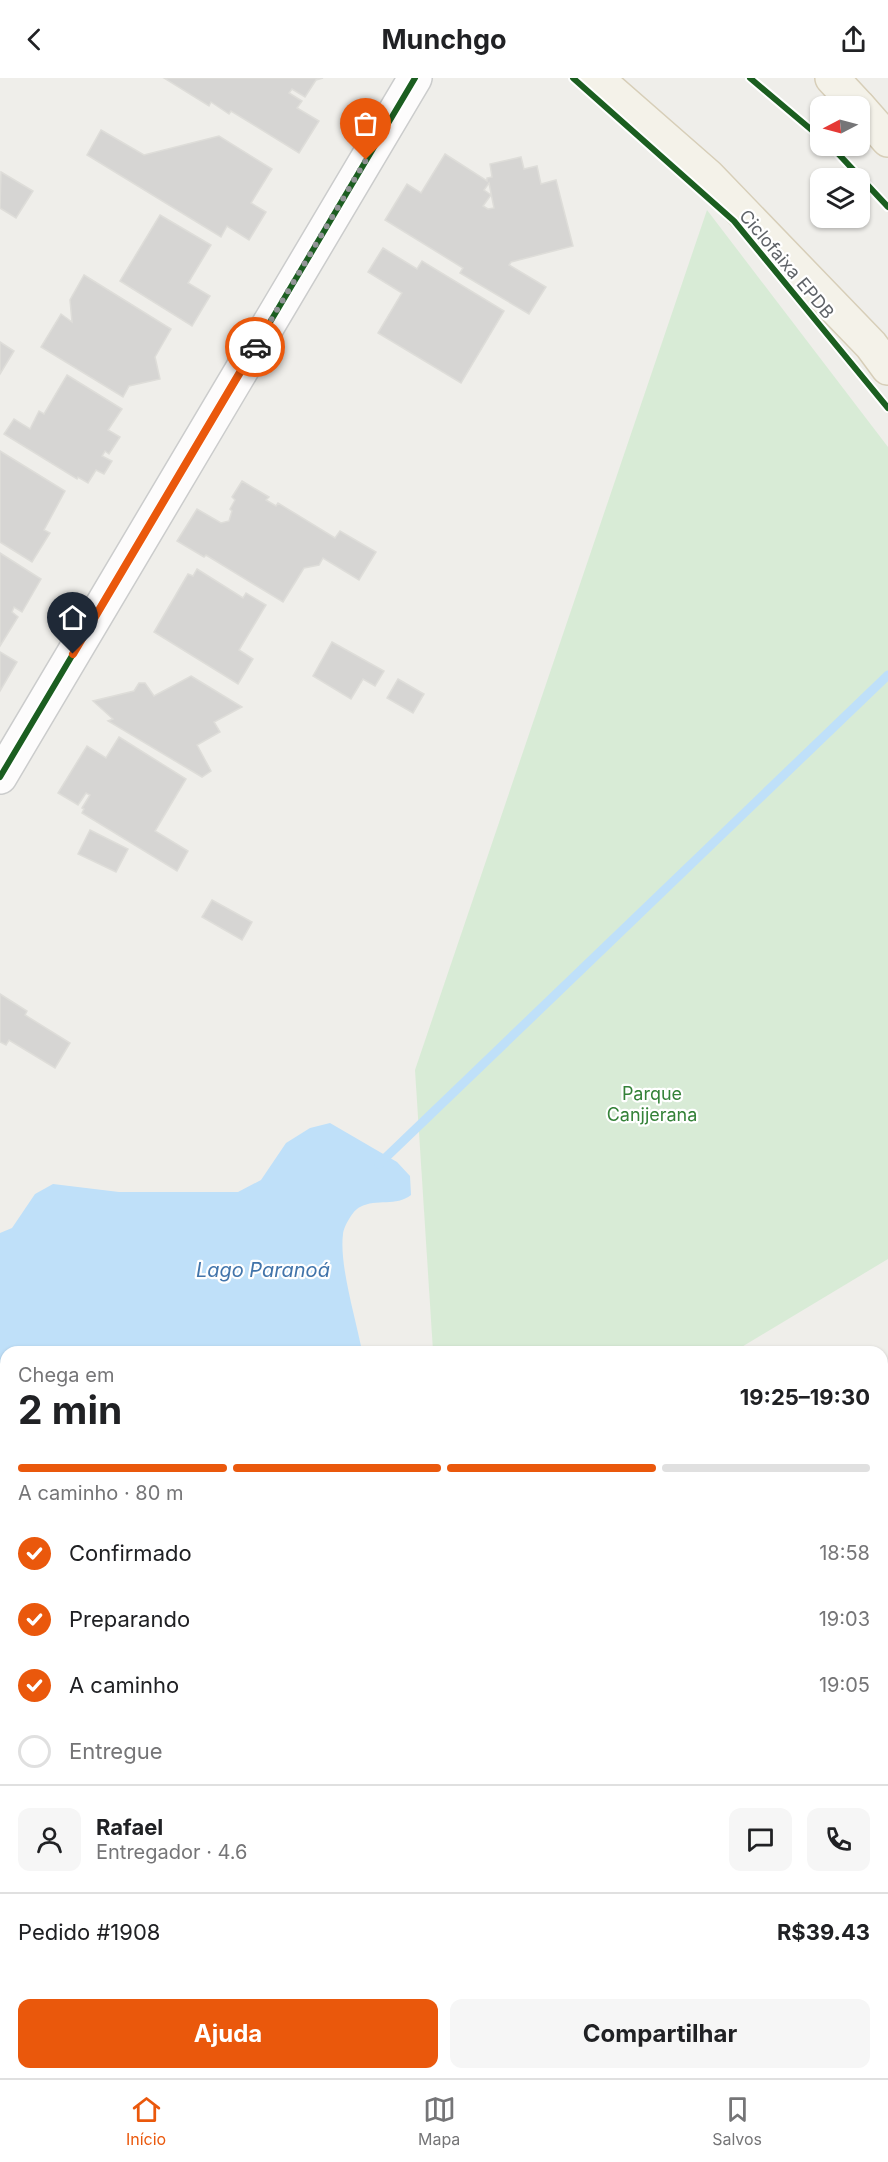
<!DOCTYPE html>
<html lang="pt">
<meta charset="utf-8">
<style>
:root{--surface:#fff;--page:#f6f6f6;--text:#202124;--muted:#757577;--line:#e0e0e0;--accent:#ea580c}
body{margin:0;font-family:Inter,sans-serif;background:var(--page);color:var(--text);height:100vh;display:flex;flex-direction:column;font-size:22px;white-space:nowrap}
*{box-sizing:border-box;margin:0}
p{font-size:20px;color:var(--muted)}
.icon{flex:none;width:33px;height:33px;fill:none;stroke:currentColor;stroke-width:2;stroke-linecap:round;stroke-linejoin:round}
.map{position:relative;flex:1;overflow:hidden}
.drawer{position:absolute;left:0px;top:1268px;width:888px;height:734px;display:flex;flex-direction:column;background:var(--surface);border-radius:18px 18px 0 0;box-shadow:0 2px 4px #0004}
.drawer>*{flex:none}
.needle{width:39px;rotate:264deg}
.fabs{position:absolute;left:810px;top:18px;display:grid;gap:12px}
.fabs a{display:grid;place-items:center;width:60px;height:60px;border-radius:12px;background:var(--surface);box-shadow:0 2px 4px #0004;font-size:30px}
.pin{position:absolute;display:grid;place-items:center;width:51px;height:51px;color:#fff;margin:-62px -26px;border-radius:50% 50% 50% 0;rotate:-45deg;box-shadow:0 0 6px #0007}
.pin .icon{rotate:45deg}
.courier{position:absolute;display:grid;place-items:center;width:60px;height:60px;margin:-30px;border:4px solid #ea580c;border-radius:50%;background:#fff;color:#222;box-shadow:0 2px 8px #0007}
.head em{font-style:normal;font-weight:700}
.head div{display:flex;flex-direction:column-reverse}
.head{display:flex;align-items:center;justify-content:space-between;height:102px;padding:0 18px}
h1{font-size:39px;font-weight:700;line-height:45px}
.bar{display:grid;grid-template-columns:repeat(4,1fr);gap:9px 6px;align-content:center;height:72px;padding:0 18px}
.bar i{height:8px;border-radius:4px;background:var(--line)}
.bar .active{background:var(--accent)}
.bar p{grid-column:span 4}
.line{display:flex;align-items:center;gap:15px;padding:0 18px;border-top:2px solid var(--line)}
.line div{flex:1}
.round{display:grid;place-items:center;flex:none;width:63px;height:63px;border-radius:12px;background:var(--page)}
ol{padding:0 18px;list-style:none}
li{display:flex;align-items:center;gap:18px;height:66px}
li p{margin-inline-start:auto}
li .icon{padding:6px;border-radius:50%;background:var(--accent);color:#fff;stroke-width:4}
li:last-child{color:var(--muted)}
li i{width:33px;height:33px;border:3px solid var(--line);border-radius:50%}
.action{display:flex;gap:12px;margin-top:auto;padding:12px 18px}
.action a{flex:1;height:69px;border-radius:12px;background:var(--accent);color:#fff;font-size:24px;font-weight:700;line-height:69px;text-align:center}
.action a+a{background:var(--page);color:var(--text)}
header{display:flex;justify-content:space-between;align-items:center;height:78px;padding:0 18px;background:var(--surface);font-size:27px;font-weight:700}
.dock{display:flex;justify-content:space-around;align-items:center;height:84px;border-top:2px solid var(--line);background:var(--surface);font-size:16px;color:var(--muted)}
.dock a{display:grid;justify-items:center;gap:3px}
.dock .active{color:var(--accent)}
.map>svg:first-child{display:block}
</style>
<header><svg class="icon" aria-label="back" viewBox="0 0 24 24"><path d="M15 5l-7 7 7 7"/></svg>Munchgo<svg class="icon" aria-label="share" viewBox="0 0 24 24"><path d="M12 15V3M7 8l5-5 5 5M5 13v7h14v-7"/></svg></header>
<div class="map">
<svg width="888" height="2000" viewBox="0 0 888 2000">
<rect width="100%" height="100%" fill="#efeeea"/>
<path fill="#d8ebd6" d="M707,132L888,369V1181L735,1273H433L415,992Z"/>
<path fill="#bfe0f9" d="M330,1045L397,1084L410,1098L411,1117C396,1129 377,1120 360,1129C353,1132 344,1148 343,1156C339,1187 356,1241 362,1273L6,1274V1995H375L381,2000H0V1155L12,1150L35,1116L53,1106L119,1114H238L261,1102L286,1065L310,1050Z"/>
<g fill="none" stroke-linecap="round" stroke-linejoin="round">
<path stroke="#bfe0f9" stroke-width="9" d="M379,1086L888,597"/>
</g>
<g fill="#d6d5d3" stroke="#deddd9" stroke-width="1.5" fill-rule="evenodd">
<path d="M164,0H323L316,2L305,19L292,11L289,15L302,23L297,30L319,43L299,75L231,33L229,36L211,24L209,28Z"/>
<path d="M101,52L144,77L219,58L272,91L251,125L266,134L249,162L227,148L221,159L87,77Z"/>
<path d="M445,76L487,103V100L492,99L490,86L521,79L524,91L537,88L541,106L556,102L573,168L511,184L509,187L546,209L529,236L460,195L463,190L385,142L407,106L421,115ZM489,105L494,130L488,131L483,128L491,117L484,112Z"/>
<path d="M1,94L33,113L16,140L0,130Z"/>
<path d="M160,137L211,167L188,205L210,218L192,248L120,203Z"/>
<path d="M383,170L417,191L422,183L504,233L461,305L378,255L402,215L368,194Z"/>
<path d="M84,197L171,251L155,279L160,301L129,308L123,319L41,269L61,236L72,244L70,222Z"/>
<path d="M0,264L14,273L0,296Z"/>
<path d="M67,297L122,331L108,352L120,359L109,376L105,373L102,378L112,383L104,396L96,392L88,405L78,399L77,401L4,356L14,341L30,351L39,333L44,336Z"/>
<path d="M0,373L65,413L44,452L50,455L32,484L0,464Z"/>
<path d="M242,403L269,419L266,422L276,428L278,425L335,460L340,453L376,474L359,502L323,480L319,487L304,490L283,524L206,477L204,479L177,463L197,431L221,445L229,443L232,433L230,431L235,422L232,419Z"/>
<path d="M0,475L41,501L22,534L14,529L12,534L18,539L0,568Z"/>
<path d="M197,491L243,520L246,515L266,527L239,572L253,581L238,606L154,554L188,496L193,498Z"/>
<path d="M332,564L384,593L375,608L363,601L351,621L313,598Z"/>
<path d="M0,574L17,584L0,613Z"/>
<path d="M191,598L242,629L214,644L220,654L197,667L211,693L202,699L108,643L113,641L93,623L134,613L139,605H145L154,618Z"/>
<path d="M398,601L424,616L413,635L387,620Z"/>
<path d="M119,659L186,701L155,753L188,773L177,793L82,735L84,731L82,730L90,717L86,715L78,727L58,715L87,668L106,680Z"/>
<path d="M90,752L128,771L116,794L78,776Z"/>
<path d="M212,822L252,844L242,862L202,839Z"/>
<path d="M0,916L27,933L25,937L70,965L55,990L9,962L6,967L0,964Z"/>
<path d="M888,1358V1472L882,1474V1360Z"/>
<path d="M887,1611L888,1735L882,1737V1613Z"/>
<path d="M695,1995H713L714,1999L696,2000Z"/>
</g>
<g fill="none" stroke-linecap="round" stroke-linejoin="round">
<g stroke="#cbcccc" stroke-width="36">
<g id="minor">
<path d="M0,699L415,0"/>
<path d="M882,1526L888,1524"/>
</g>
</g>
<g stroke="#d7ceb8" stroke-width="36">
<g id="primary">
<path d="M596,0L708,98L871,267L888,290"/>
<path d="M832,0L858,28"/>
<path d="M860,30L888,62"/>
</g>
</g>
<use href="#minor" stroke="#fdfcfc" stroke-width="33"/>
<use href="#primary" stroke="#f4f2e9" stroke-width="33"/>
<g stroke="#fff" stroke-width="10">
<g id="cycleway">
<path d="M573,0L734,143L888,330"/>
<path d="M750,0L820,59"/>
<path d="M831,68L888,129"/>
<path d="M0,699L415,0"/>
</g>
</g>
<use href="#cycleway" stroke="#1b5e20" stroke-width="6"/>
</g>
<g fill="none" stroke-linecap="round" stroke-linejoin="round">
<path stroke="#919496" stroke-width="6" stroke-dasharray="0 10.8" d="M255,269L366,82"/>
<path stroke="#ea580c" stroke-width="8" d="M73,576L255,269"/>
</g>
<g text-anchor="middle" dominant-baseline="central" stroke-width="4.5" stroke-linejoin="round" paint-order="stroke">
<g font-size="18" fill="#5f6368" stroke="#fff">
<text transform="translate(787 186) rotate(50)">Ciclofaixa EPDB</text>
</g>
<g font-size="18" fill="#348238" stroke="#fff">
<text x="652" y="1015">Parque<tspan x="652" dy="21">Canjjerana</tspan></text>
</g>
<g font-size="20" font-style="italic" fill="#4174aa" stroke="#fff">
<text x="263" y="1192">Lago Paranoá</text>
</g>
</g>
</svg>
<div class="fabs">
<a><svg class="needle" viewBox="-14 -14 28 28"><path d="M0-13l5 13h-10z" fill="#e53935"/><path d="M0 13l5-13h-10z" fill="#757577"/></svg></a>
<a><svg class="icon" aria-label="layers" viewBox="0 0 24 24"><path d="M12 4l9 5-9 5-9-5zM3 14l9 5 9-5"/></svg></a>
</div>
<div class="pin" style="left:366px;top:82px;background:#ea580c"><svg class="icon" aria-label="bag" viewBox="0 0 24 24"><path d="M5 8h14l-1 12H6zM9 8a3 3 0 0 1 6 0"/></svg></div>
<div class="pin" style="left:73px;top:576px;background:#1f2937"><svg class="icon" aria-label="home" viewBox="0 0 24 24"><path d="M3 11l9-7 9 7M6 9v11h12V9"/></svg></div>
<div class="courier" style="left:255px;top:269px"><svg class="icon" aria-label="car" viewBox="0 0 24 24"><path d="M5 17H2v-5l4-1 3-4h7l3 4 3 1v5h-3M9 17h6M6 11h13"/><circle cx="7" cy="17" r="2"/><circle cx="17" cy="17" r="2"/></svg></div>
<section class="drawer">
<div class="head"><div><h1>2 min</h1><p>Chega em</p></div><em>19:25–19:30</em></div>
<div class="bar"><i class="active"></i><i class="active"></i><i class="active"></i><i></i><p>A caminho · 80 m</p></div>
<ol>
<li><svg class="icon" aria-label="check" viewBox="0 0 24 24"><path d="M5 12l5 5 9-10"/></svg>Confirmado<p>18:58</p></li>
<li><svg class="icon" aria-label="check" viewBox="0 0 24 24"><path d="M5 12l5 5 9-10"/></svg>Preparando<p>19:03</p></li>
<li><svg class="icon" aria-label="check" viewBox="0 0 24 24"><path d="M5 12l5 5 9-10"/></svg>A caminho<p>19:05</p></li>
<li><i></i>Entregue</li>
</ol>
<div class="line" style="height:108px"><a class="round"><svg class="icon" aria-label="person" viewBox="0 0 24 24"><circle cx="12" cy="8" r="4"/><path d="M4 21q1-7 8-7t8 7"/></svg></a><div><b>Rafael</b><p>Entregador · 4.6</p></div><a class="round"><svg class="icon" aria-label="chat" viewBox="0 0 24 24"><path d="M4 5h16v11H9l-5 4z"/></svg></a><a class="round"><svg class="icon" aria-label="phone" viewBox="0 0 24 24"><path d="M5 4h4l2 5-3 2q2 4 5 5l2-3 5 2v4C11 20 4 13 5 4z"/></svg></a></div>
<div class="line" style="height:78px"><div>Pedido #1908</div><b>R$39.43</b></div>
<div class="action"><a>Ajuda</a><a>Compartilhar</a></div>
</section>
</div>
<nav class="dock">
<a class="active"><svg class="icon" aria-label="home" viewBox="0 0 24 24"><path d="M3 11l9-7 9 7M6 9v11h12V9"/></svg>Início</a>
<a><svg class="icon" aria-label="map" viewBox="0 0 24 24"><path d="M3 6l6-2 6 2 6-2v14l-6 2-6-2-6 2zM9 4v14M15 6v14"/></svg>Mapa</a>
<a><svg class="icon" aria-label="saved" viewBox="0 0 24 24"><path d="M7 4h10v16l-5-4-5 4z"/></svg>Salvos</a>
</nav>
